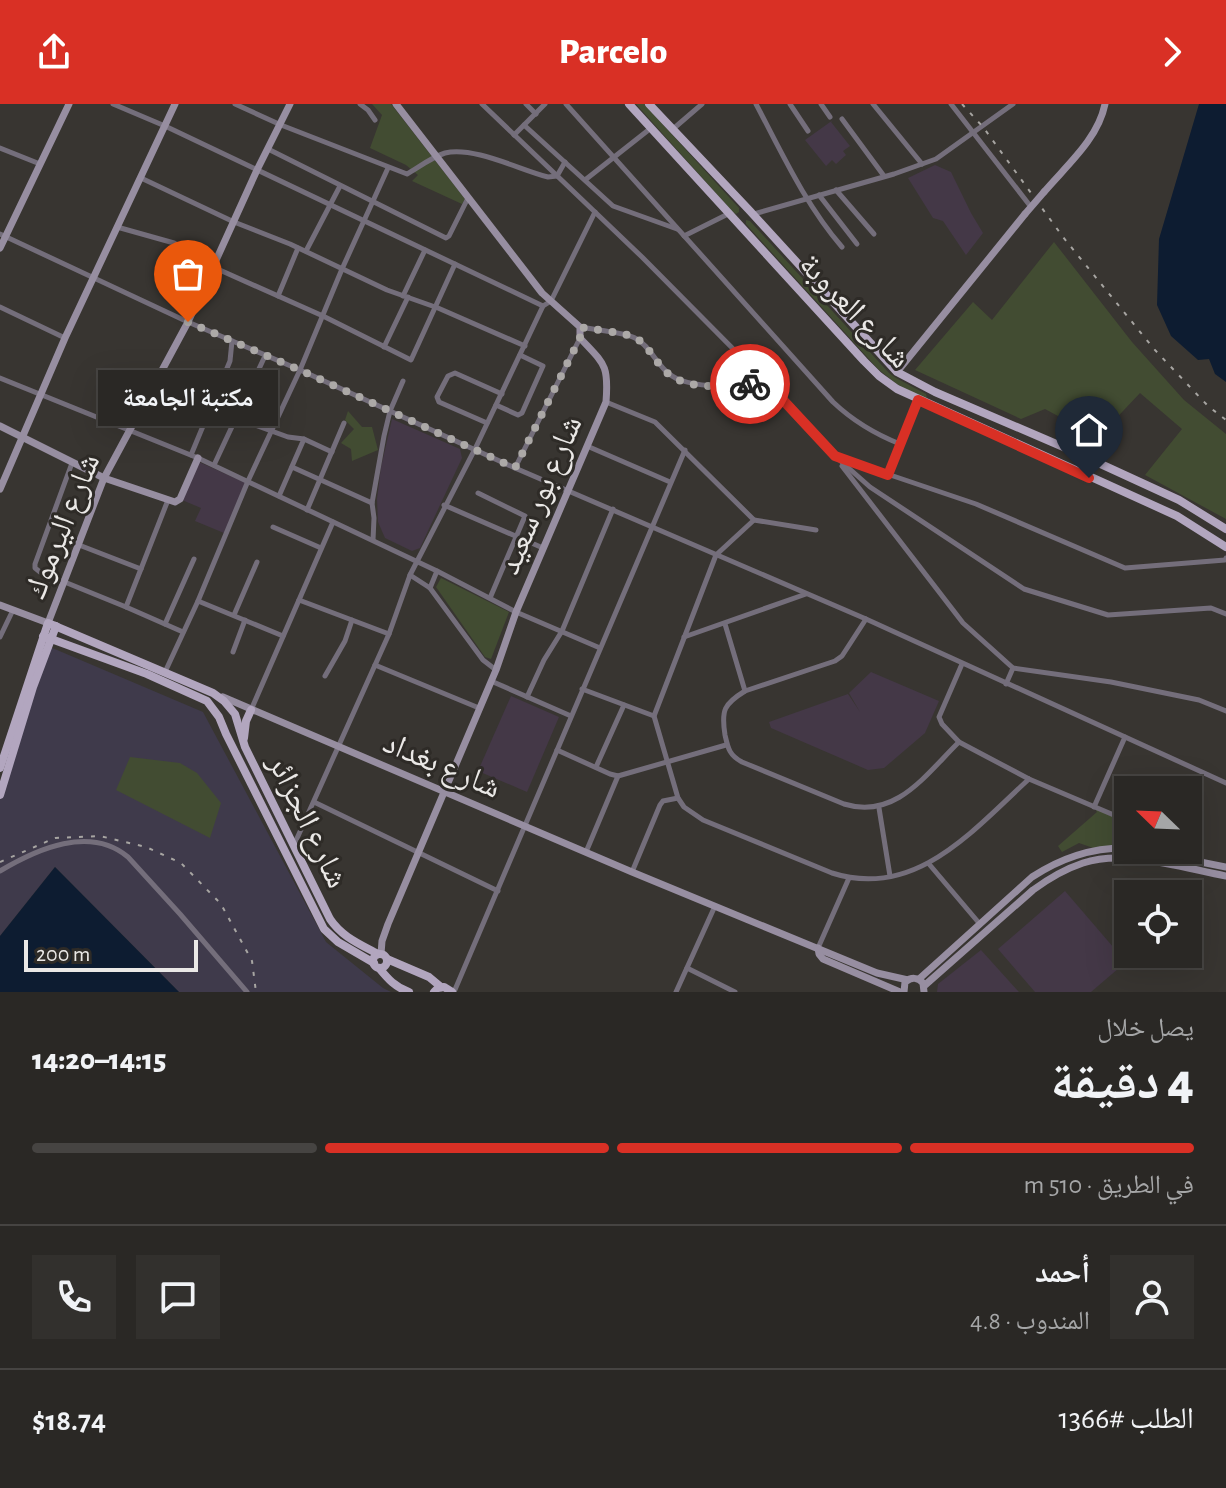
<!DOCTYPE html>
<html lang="ar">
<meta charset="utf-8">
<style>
:root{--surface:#2a2825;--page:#32302d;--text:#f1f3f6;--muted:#a5a6a7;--line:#464442;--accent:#d93025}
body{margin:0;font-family:"Alegreya Sans","Noto Naskh Arabic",sans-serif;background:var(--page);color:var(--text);direction:rtl;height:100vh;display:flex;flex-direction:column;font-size:30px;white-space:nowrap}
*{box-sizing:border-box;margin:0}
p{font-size:26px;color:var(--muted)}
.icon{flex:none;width:44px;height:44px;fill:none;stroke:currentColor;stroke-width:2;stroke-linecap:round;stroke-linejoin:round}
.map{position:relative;height:888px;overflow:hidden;direction:ltr}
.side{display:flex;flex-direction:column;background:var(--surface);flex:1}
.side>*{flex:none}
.needle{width:52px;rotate:293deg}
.controls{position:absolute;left:1114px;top:672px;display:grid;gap:16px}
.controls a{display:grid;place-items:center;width:88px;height:88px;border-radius:0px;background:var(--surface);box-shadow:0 8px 32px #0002,0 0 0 2px var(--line);font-size:40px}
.scale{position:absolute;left:24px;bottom:20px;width:174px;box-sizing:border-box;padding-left:8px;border:4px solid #eae8e6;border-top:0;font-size:22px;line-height:28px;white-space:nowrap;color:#eae8e6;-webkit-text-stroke:6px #2e2b27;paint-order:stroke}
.pin{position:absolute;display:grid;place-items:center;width:68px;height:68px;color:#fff;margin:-82px -34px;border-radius:50% 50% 50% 0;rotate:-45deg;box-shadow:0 0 8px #0007}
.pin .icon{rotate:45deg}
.courier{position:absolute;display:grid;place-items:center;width:80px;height:80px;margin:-40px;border:6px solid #d93025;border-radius:50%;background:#fff;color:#222;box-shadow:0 2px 10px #0007}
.bubble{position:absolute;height:56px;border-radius:0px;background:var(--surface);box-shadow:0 8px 32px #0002,0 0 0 2px var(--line);font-size:26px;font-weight:800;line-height:56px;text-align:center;direction:rtl}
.head em{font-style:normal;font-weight:800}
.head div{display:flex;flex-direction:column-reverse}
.head{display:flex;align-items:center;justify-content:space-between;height:136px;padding:0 32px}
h1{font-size:52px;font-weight:800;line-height:60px}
.bar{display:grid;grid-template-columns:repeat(4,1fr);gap:12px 8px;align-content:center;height:96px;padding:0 32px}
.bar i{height:10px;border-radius:6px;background:var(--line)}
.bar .current{background:var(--accent)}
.bar p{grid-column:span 4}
.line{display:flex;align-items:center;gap:20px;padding:0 32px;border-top:2px solid var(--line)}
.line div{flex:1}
.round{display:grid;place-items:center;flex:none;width:84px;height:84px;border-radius:0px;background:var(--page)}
header{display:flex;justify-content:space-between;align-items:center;height:104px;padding:0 32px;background:var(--accent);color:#fff;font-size:36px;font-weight:800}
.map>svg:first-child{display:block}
</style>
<header><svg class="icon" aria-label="forward" viewBox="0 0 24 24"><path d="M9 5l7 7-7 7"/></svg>Parcelo<svg class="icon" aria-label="share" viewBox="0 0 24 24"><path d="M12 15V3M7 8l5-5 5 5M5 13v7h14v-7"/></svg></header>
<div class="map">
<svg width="1226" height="888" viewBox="0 0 1226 888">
<rect width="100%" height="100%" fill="#383531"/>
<path fill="#3f3a4b" d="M50,543L203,608L326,838L383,884L391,888H179L55,763L0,832V683L12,635Z"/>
<g fill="#443847">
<path d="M833,16L831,18L850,42L843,47L846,51L836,60L832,56L826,62L805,36Z"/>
<path d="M935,61L951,68L971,109L983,129L966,151L943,117L933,114L908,74Z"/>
<path d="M392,315L460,345L462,354L420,444L412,447L385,434L378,418L377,395L381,363Z"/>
<path d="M199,358L246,379L224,429L195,417L201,404L182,396Z"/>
<path d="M871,568L939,597L925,629L884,664L868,666L771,624L769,618L848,590L860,608L849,589Z"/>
<path d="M511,592L559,613L527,688L478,667Z"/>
<path d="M1065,787L1126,858L1091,888H1035L998,845Z"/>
<path d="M981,846L1019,888H937L938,880Z"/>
</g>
<g fill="#424c32">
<path d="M372,0H391L465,95L462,100L412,77L418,71L406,61L370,44L382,11Z"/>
<path d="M636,0H644L739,104V108L736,110L733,108Z"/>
<path d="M746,116L750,117L889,269L896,274L926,290L927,294L924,295L903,285L878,265L755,130L746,120Z"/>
<path d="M1054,138L1132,238L1184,296L1226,330V415L1145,371L1182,325L1140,289L1107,324L1095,311L1069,318L1045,305L1021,315L915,266L973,198L992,216Z"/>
<path d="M348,307L362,323H372L378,346L352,357L351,345L341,339L354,325L345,316Z"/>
<path d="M441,474L509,508L491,555L485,553L436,483Z"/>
<path d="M130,653L180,659L197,669L221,699L210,734L116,686Z"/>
<path d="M1094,703L1128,717V741L1096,745L1079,739L1062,748L1058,742L1097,708Z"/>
</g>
<g fill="#0d1c31">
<path d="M1199,0H1226V278L1215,270L1209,255L1198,256L1171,232L1157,201L1159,135Z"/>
<path d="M55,763L179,888H0V832Z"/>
</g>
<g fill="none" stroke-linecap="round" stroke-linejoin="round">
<g stroke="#746e7b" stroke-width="5">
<path d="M113,0L165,22L543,202"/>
<path d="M235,0L281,21L407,70C419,63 432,53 445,49C474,42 520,66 548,73L557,72L565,58"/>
<path d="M360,0L368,6L375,16"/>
<path d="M482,0L642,153L769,281L835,352L870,383L1024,485L1108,511L1211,504L1226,510"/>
<path d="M526,0L536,10"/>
<path d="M566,0L833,298C853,317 875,330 900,340"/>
<path d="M756,0C782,49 805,100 842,143"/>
<path d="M790,0L808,27"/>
<path d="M821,0L830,13"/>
<path d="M873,0L922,60"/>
<path d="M951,0L1031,103"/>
<path d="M842,15L884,72"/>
<path d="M524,21L613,102L677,125"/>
<path d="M673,25L702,0"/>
<path d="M514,31L545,0"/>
<path d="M0,44L40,60"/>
<path d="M268,45L446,134L449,132L468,94"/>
<path d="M141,74L234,118L290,140L387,186L438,204L525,242"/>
<path d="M585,76L651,24"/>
<path d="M836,86L874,130"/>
<path d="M819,91L857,140"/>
<path d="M754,110L894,70L936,55L1013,0"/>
<path d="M117,123L174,139L213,163L323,212L411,256L455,160"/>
<path d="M0,130L188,218L300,266L515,364L866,515L1226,679"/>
<path d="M684,132L730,109"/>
<path d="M306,147L340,82"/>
<path d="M278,192L298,144"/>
<path d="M403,192L425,146"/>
<path d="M0,203L65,234"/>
<path d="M580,223C595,226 624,228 635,234C653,243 658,268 680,276C708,286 739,280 768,281"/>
<path d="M384,243L408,193"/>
<path d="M0,274L198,354L437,467L516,508L600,544"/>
<path d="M155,279L236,314L288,333L304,335L279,392"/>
<path d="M606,298L655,318L754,416L716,451L654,612L678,694L684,703L703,716L832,769C916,796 974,725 1029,675"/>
<path d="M496,301L518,311L522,309L543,262L520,251"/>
<path d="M487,319L439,298L437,293L448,272L455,269L502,290"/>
<path d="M304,335L332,348"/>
<path d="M587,342L670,378"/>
<path d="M191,351L230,257L232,237"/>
<path d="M840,354L976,400L1125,464L1225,456L1226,454"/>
<path d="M72,359L35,460V464L40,468L126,503L183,528"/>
<path d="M214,361L265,252"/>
<path d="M842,362L963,519L1013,564L1111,578L1199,596L1226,607"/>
<path d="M292,363L372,399"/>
<path d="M515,364L580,234"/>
<path d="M888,371L918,296"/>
<path d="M478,389L525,412L490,494"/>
<path d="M444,401L543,444"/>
<path d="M307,406L344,319"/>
<path d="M754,416L816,426"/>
<path d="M273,423L321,444"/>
<path d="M373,436L374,414L372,399L384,332L390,307L403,277"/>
<path d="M79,441L141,465"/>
<path d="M410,471L430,484L483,556L496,566"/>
<path d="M430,484L437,467"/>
<path d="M299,496L389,530"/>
<path d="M198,497L283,532"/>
<path d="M126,503L168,396"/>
<path d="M234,511L257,458"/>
<path d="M866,515L842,552L835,557L745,587C724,600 721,606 725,631C728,644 729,651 742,658L844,700C896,716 926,670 959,638"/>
<path d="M165,520L194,455"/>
<path d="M725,520L745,587"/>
<path d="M0,533L13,506"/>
<path d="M684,533L806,490"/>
<path d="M233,548L245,516"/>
<path d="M962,560L939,613L942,620L959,638L1029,675L1128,717"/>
<path d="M375,561L479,604"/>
<path d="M165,568L198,497L248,377L300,266L342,165L388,64"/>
<path d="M325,572L345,537L352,516"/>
<path d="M491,577L571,612"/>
<path d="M1006,580L1013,564"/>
<path d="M582,585L654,612"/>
<path d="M527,593L544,556L562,527L613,405"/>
<path d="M251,606L333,418"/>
<path d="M557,646L610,670L618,672L726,641"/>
<path d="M596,663L624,601"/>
<path d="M314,698L498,787"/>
<path d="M1094,703L1125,633"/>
<path d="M879,704L890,772"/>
<path d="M294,741L389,530L410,471L475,345L543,202L551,197L595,108"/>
<path d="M586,748L618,672"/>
<path d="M929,760L979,819"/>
<path d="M0,767C37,745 90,721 128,753L180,810L247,888"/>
<path d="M632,768L660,701L663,697L678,694"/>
<path d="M818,844L849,774"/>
<path d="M687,864L735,888"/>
<path d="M454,888L685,346"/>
<path d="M676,888L715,802"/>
</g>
<g stroke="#978ea1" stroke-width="7">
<path d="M1044,88C1067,61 1098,35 1105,0"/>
<path d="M0,144L69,0"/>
<path d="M897,268L1025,110"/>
<path d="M0,322L104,374L175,398L180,395L198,354"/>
<path d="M0,385L65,234L175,0"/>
<path d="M0,501L48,519L104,374L188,218L257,66L290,0"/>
<path d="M223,593L632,768L877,869L908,876"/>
<path d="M1140,746L1226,763"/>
<path d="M818,844L819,850L823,855L900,888"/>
<path d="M381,850L382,837L388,820L496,566L516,508L606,298C609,260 604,260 580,234V223L542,189L396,0"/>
<path d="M919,875L1032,773C1061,754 1092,743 1128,744"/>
<path d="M924,882L1033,786C1048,775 1065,765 1083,759C1125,745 1183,764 1226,772"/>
<path d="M904,888L905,878C911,873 918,873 923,879L924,888"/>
</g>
<g stroke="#b2a6bf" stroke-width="8">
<path d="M629,0L864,257L879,272L897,285L1177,412L1226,443"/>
<path d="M649,0L750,107L897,268L935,288L1068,345L1179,396L1226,425"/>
<path d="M43,532L147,570L207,597L219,613L226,630L324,825L338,838L374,859"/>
<path d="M244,634L246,617L251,606"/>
<path d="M0,664L48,519L213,589L224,597L235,610L245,643L330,815C342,833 360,840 378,850"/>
<path d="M0,691L33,583L56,522"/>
<circle cx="380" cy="857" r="7"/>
<path d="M387,855L429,873L441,883"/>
<path d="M379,864C388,875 395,883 409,888"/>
<path d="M434,888L438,884L444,883L452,888"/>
</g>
<g stroke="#a7a5a2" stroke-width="2" stroke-dasharray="4 8" stroke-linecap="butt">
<path d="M962,0L983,23L1063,133L1154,245L1208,302L1226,316"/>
<path d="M0,758L55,734L100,732L146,743L181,759L221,800L252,857L256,888"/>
</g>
<path stroke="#978ea1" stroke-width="7" d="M1025,110L1044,88"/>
</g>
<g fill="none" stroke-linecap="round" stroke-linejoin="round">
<path stroke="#aca9a7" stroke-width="8" stroke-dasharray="0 14.4" d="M188,218L300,266L515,364L580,234V223C594,226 624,228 636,234C648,241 655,257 665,267C686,287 723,282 750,280"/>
<path stroke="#d93025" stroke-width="10" d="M750,280L769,281L835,352L888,371L918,296L1089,374"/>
</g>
<g text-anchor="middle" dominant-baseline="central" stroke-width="6" stroke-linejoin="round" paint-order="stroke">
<g font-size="32" fill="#eae8e6" stroke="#2e2b27">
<text transform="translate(855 207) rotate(46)">شارع العروبة</text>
<text transform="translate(540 391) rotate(-67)">شارع بور سعيد</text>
<text transform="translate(62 422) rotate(-68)">شارع اليرموك</text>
<text transform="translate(442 661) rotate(23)">شارع بغداد</text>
<text transform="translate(308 717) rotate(64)">شارع الجزائر</text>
</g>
</g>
</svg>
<div class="controls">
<a><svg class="needle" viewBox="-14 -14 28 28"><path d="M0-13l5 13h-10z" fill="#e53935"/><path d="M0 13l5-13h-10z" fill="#a5a6a7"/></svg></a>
<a><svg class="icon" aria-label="locate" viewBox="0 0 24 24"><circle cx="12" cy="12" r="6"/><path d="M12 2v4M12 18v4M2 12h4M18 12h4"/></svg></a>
</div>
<div class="scale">200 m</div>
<div class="pin" style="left:188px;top:218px;background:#ea580c"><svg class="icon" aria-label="bag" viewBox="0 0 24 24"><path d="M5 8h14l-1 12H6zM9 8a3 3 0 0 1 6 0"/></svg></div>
<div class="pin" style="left:1089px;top:374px;background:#1f2937"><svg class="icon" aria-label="home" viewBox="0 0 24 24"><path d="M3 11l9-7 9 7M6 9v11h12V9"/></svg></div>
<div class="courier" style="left:750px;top:280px"><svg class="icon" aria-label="bike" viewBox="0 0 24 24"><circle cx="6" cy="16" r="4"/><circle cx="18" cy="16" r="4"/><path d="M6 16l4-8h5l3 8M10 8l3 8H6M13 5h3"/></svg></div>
<div class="bubble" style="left:98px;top:266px;width:180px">مكتبة الجامعة</div>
</div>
<section class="side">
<div class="head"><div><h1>4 دقيقة</h1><p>يصل خلال</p></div><em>14:15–14:20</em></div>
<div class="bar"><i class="current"></i><i class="current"></i><i class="current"></i><i></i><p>في الطريق · 510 m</p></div>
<div class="line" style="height:144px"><a class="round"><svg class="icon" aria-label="person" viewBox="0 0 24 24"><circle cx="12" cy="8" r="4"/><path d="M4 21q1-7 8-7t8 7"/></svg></a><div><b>أحمد</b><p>المندوب · 4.8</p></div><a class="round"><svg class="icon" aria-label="chat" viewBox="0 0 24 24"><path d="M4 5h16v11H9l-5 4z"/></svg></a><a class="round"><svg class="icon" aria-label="phone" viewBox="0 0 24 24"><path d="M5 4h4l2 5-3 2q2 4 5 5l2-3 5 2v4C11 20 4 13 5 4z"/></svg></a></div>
<div class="line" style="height:104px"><div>الطلب #1366</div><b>$18.74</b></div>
</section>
